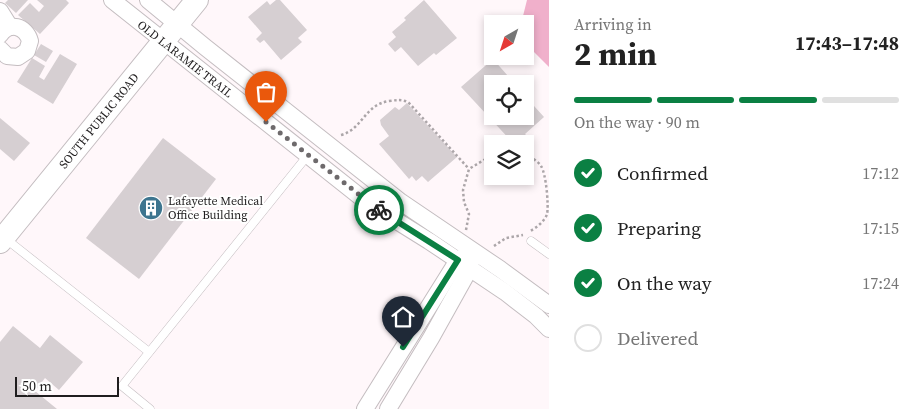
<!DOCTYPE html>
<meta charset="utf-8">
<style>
:root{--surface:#fff;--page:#f6f6f6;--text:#222;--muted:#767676;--line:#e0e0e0;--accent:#0b8043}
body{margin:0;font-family:"Source Serif 4",serif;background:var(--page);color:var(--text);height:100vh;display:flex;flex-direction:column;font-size:19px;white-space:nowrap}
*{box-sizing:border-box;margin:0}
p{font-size:16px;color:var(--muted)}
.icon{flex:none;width:28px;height:28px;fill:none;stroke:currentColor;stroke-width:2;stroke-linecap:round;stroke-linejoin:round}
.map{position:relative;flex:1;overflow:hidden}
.side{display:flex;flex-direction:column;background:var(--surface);width:375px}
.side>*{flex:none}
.needle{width:32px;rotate:219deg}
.tools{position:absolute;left:484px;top:15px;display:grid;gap:10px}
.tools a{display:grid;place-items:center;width:50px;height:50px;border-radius:0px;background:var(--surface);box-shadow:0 2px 8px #0003;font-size:25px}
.scale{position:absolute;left:15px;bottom:12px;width:104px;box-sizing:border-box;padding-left:5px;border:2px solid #201e1f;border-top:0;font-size:14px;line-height:18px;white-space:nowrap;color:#201e1f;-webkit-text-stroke:4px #fff;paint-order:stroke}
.pin{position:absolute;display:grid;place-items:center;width:42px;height:42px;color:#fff;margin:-51px -21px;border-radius:50% 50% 50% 0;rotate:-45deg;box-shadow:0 0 5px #0007}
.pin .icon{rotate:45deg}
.courier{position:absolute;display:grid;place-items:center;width:50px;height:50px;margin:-25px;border:4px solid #0b8043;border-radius:50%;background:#fff;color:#222;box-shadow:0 1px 6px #0007}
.headline em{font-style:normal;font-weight:700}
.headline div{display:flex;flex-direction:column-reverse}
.headline{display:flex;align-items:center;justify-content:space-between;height:85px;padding:0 25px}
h1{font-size:32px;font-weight:700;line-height:38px}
.bar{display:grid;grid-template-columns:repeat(4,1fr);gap:8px 5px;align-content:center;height:60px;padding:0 25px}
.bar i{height:6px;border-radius:4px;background:var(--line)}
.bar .current{background:var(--accent)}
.bar p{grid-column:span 4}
ol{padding:0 25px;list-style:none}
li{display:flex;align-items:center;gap:15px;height:55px}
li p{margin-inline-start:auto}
li .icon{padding:5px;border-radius:50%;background:var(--accent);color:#fff;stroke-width:4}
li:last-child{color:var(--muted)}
li i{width:28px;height:28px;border:2px solid var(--line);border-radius:50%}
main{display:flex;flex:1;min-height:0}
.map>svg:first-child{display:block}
</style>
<main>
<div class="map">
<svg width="549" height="409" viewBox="0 0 549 409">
<rect width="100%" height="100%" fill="#fff7fa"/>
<path fill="#f0b0cb" d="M527,0H549V67L525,43V24H521Z"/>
<g fill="#d6cfd2">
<path d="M8,0H28L16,13L5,3Z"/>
<path d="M37,0H66L69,3L40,34L18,15L30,3L39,12L44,6Z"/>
<path d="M276,0H280L307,30L298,38L302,42L281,60L264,40L260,43L256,39L262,33L248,17L267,1L270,5Z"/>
<path d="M424,0L457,38L436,55L434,53L418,66L401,47L395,52L388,44L396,37L392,32L406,20L404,18Z"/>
<path d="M41,44L53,51L46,62L34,55Z"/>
<path d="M60,54L77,64L53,104L17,82L32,58L45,66L39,77L44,80Z"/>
<path d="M493,59L515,84H492V116H525V96L544,117L525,134L527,136L519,144H514L461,87Z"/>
<path d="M407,103L457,157L428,182L422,176L416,181L412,176L409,179L379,144L389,136L381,125L380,120L395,107L399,110Z"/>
<path d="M0,118L30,143L14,161L0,149Z"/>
<path d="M163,138L216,179L139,279L86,238Z"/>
<path d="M13,326L40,348L50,335L83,362L59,390L45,378L35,391L57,409H0V342Z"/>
</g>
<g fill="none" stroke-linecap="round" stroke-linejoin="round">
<g stroke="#c4bdc0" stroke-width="9">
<g id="lane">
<path d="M6,239L149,352"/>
<path d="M531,241L549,254"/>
<path d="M150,409L122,386L308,155"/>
</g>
</g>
<g stroke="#c4bdc0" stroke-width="18">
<g id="street">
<path d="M112,0L368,203L429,241L505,292L536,316L549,329"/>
<path d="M148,0L205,47L401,202L500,269L549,305"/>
<path d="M0,11L10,27"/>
<path d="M0,35C9,21 26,26 30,41L27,51L18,57L7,56L0,49"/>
<path d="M365,409L458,260L466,255"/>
<path d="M388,409L431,338L470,268L471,259"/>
</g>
</g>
<g stroke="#c4bdc0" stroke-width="24">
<path id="secondary" d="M0,242L197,0"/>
</g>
<g stroke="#aca6a9" stroke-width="2.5" stroke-dasharray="2.5 2.5" stroke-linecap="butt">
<path d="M341,135C363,129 364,105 389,101C397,100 403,99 409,103L469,169"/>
<path d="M525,154C530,157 538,161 541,166C546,173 549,206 547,214C545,221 536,228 530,231"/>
<path d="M466,230L469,214L464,202L463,190L469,169L492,155"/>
<path d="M494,246L506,238L523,235"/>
</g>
<use href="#lane" stroke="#fff" stroke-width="8"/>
<use href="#street" stroke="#fff" stroke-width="16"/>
<use href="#secondary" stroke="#fff" stroke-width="22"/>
</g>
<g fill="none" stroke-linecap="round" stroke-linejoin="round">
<path stroke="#6e6a6c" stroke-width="5" stroke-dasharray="0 9" d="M266,122L379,210"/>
<path stroke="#0b8043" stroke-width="6" d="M379,210L458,260L403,347"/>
</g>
<defs>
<g id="building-disc" transform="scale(1.25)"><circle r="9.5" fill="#3d758f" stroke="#fff"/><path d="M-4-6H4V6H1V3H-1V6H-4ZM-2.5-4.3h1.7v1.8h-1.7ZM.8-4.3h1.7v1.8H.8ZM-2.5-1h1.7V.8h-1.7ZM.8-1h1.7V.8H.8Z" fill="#fff"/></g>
</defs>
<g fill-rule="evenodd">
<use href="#building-disc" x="151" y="208"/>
</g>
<g text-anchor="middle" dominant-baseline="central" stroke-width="4" stroke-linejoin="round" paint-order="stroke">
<g font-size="12" fill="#201e1f" stroke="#fff">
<text transform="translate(185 59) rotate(38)">OLD LARAMIE TRAIL</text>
<text transform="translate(99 121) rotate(-51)">SOUTH PUBLIC ROAD</text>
</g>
<g font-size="12" fill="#201e1f" stroke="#fff" text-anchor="start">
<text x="168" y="201">Lafayette Medical<tspan x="168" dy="14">Office Building</tspan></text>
</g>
</g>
</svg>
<div class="tools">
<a><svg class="needle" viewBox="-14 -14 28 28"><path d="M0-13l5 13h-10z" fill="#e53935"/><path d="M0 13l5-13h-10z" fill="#767676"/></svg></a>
<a><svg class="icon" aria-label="locate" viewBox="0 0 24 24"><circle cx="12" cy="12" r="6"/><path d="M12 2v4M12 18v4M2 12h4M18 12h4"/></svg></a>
<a><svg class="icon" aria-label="layers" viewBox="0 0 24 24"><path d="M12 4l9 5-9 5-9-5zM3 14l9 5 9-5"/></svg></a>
</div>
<div class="scale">50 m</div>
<div class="pin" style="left:266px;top:122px;background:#ea580c"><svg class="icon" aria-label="bag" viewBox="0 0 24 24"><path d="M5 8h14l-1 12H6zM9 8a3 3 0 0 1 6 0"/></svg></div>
<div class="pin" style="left:403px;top:347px;background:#1f2937"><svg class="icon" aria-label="home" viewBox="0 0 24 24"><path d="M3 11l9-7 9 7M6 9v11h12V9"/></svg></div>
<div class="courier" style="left:379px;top:210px"><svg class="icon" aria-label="bike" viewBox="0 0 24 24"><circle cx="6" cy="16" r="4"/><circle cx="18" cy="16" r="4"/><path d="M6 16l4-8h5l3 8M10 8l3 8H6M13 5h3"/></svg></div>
</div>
<section class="side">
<div class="headline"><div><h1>2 min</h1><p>Arriving in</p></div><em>17:43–17:48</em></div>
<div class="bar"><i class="current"></i><i class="current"></i><i class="current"></i><i></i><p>On the way · 90 m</p></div>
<ol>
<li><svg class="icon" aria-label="check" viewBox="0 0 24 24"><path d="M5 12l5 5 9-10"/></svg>Confirmed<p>17:12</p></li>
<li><svg class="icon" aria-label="check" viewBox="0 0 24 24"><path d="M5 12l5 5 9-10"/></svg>Preparing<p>17:15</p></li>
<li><svg class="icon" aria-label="check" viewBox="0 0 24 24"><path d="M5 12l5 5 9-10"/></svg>On the way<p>17:24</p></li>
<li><i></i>Delivered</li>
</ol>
</section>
</main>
